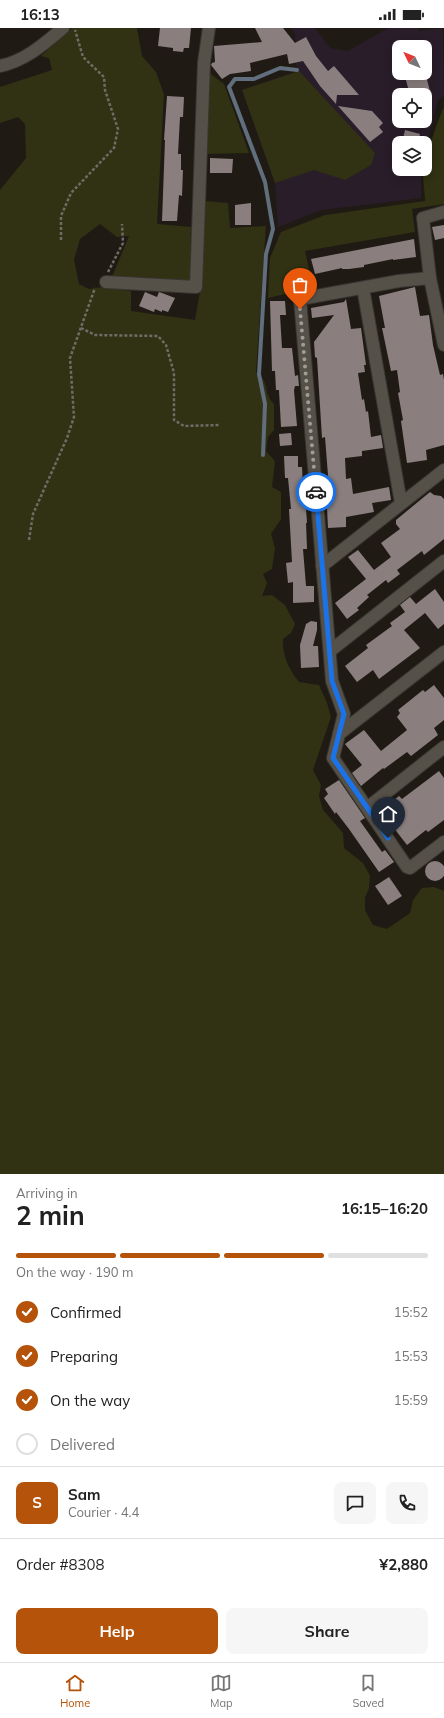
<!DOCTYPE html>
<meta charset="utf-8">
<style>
:root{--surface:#fff;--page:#f6f6f6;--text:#222;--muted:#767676;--line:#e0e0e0;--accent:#b45309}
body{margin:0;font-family:Mulish,sans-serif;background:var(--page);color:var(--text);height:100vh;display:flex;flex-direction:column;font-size:15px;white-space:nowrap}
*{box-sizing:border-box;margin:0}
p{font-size:13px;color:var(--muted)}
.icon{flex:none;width:22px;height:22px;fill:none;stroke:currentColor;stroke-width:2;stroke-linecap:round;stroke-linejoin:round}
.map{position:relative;height:1146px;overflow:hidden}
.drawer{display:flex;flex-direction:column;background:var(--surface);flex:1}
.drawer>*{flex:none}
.needle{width:26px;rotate:313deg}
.tools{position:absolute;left:392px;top:12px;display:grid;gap:8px}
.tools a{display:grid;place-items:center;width:40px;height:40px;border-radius:8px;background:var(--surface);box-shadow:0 2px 10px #0003;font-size:20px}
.pin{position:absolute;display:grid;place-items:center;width:34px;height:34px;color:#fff;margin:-41px -17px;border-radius:50% 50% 50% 0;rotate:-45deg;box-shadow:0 0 4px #0007}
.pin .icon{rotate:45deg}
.courier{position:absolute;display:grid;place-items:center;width:40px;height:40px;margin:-20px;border:3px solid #1a73e8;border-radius:50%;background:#fff;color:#222;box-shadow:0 1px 5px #0007}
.overview em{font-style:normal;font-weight:700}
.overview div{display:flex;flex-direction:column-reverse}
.overview{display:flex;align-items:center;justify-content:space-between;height:68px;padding:0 16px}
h1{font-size:26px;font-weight:700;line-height:30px}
.bar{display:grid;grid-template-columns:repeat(4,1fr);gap:6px 4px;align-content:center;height:48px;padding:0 16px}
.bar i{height:5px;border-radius:3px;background:var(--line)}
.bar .active{background:var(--accent)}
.bar p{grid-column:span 4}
.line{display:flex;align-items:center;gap:10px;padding:0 16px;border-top:1px solid var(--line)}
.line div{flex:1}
.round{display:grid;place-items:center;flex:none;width:42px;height:42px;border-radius:8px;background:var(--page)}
ol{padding:0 16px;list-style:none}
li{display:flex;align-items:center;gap:12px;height:44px}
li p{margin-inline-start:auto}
li .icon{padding:4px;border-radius:50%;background:var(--accent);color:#fff;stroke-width:4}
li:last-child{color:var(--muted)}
li i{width:22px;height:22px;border:2px solid var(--line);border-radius:50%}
.cta{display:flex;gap:8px;margin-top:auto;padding:8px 16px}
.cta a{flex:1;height:46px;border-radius:8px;background:var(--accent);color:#fff;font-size:16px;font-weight:700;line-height:46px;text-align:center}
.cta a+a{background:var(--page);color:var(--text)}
.status{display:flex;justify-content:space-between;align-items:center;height:28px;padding:0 20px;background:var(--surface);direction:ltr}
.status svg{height:11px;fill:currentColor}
.tabs{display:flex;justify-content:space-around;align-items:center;height:56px;border-top:1px solid var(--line);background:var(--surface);font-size:11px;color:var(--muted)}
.tabs a{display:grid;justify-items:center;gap:2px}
.tabs .active{color:var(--accent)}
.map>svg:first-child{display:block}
</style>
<div class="status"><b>16:13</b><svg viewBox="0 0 49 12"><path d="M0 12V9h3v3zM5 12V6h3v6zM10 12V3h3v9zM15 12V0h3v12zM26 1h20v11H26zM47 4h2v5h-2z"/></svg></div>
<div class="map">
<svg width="444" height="1146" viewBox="0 0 444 1146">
<rect width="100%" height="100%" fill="#1f1b14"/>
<path fill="#2a1d2a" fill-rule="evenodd" d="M291,0H315L330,20L348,23L388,0H418L419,3L443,0L444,68L438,72L425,124V115H399V141H421V170L321,182L278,199L275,155L242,62L299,43L296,37L295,6ZM399,19H425V45H399ZM399,67H425V93H399Z"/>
<g fill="#313113">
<path d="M72,0H137L142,28L156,44L164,66L157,196L191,199L190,253L134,252L112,249L129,208L117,209L100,196L80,211L74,232L79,256L89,261L102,259L131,263V283L195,292L200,263L205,173L228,175L230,200L266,198L256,344C271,355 262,364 274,376V402L268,409L266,423L275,433L272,459L281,464V491L271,506L275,520L272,541L263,546L267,555L262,568L272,567L285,577L295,596L291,605L283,611C282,627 289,642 299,654L319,657L327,675L331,689L313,742L321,757L319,768L323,782L343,805L344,820L363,835L370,848L369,860L365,870V882L373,897L387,901L410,885L413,872L422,860L434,859L444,863V1146H0V162L26,130L25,96L18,89L0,95V59L52,42L49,30L41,28Z"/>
<path d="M299,43L375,125L371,137L345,152L314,142L275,155L242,62Z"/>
<path d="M208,44L224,56L249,125L206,126Z"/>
<path d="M444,79V176L412,181L415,204L305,223L311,251L296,254L298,263L268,270L270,230L281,204L325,187L425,173C425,163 422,151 424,141C428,122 435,99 444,79Z"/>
</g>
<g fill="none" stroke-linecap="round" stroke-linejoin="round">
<path stroke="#616e7d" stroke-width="4" d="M263,427L265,376L259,346L266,226L273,201L265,154L229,59L235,51H254L280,40L297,42"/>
</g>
<g fill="#8a7f7e">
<path d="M160,0H191L189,20H184L183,24L173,23V20L158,18Z"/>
<path d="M255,0H283L295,15L306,9L316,28L328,43L334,38L359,67H337L336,76L320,58L303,33L289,36L287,26L250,35L251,43L230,46L222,51L211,37L212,35L215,34L214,18L262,14Z"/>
<path d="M425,44L431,67H415V65L410,67L404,45Z"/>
<path d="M167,68L184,69L183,89H180L178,126H181V142H183L182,168L179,167L177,193H162L165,112H164Z"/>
<path d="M338,78L372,83L383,95L379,99L383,104L370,114Z"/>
<path d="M405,102L420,106L418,115H402Z"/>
<path d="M210,130L233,131L232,145H210Z"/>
<path d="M251,175V197H235V177Z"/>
<path d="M444,197V210L435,212L432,199Z"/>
<path d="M414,211L416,229L393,232V231L364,237V239L349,241H342V240L315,246L311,231Z"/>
<path d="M415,259L420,288L429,287L433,317L440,347L443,346L444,352V417L426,422L427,432L407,435L401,393L403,392L398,365L400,364L397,342L391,343L382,300H385L379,268Z"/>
<path d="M145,264L157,269L159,264L162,265L175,270L168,284L162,282V284L155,281L154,284L139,278Z"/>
<path d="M346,271L351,301L361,300L366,337H364L365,344L358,345L362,372L364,371L366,384L368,383L371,409L381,407L383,420L362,423V428L345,430L346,451L351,450L353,466L389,459L391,472L372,475L374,484L346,489V499L328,500L326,460H329L325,409L322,410L317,330L315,329L314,314L334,287L312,290L311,280L344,274Z"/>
<path d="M270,273H285L286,287H280L282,320H292L295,348L298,347L299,358H295L294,362L297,398L281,399L279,362H276L275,343H272Z"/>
<path d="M291,405L292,417L280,418L279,406Z"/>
<path d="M284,428H298V439H302L304,480H306L307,495H306L307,521H303L306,558H314V574L293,575V554L288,555L286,535L292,534L289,481H291L288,450H285Z"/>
<path d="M430,464L434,467L441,468L444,471V511L424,527L422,523L397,542L400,546L388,555L386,552L367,567L369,569L357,580L359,582L347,591L335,575L366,551L348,529L358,522L374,542L391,529L381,515L400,501L396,496V492Z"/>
<path d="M435,561L444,574V596L438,601L425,585L404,602L420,620L379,651L373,642L357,654L345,638L368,620L366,617L392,598L390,595L405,584L400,577L410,569L416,576Z"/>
<path d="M311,593L317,594V602L313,618H318L319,639L301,640L300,617L306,596Z"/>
<path d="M434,657L444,670V692L434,700L438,707L411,728L407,724L384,741L383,740L361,758L352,745L362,737L345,716L364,702L381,723L407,702L397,689L400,685L398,682L423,662L425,664Z"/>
<path d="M439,743L444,750V792L428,804L426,802L407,817L390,795L397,789L387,777L399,768L402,771Z"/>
<path d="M339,752L365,790L360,793L382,824L385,822L394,834L379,844L349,801L336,784L335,786L324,770L328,766L325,761Z"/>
<circle cx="435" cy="843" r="10"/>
<path d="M389,849L402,868L388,877L375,858Z"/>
</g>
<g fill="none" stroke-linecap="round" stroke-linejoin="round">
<g stroke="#393632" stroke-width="14">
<g id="street">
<path d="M0,38C25,33 44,16 63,0"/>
<path d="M444,184L423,190L430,250L444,317"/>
<path d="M430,250L399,253L300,271L332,653L344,686L333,730L407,839L410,840L444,814"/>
<path d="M106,254L196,259L204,34L209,0"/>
<path d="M363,260L401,475"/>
<path d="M322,538L444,442"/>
<path d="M330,623L444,533"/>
<path d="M339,706L444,624"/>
<path d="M367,780L444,719"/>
</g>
</g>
<g stroke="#6f6c65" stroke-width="2.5" stroke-dasharray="3 2" stroke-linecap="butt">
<path d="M61,212V188L71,165L114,120L118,101L105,62L104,49L83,29L75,2"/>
<path d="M108,244L123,215L122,196"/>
<path d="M81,300L95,307L158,308L166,317L174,345V392L184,398L220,397"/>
<path d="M29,512L33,486L67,410L74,389L70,330L95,260"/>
</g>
<use href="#street" stroke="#555048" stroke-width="12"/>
</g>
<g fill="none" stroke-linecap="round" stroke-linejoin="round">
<path stroke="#a09c97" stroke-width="4" stroke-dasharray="0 7.2" d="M300,281L316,464"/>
<path stroke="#1a73e8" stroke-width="5" d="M316,464L332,653L344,686L333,730L388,810"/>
</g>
</svg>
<div class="tools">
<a><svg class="needle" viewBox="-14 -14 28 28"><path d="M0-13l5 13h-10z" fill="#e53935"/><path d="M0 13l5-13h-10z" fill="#767676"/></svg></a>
<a><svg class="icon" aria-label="locate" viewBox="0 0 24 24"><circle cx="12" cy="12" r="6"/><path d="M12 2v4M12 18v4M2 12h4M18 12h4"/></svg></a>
<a><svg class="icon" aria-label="layers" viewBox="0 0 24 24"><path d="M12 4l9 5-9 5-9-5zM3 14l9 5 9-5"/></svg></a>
</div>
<div class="pin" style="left:300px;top:281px;background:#ea580c"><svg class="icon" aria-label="bag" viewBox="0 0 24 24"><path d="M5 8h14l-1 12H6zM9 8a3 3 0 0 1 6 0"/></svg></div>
<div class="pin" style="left:388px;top:810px;background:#1f2937"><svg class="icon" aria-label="home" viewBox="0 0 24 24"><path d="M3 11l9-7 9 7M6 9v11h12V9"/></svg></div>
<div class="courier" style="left:316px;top:464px"><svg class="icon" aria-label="car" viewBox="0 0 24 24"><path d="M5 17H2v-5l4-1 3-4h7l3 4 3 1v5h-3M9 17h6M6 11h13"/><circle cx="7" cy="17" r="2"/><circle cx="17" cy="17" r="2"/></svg></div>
</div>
<section class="drawer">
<div class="overview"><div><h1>2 min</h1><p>Arriving in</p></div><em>16:15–16:20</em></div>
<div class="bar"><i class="active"></i><i class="active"></i><i class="active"></i><i></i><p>On the way · 190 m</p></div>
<ol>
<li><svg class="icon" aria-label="check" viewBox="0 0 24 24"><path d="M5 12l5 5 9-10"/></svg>Confirmed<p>15:52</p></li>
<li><svg class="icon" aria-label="check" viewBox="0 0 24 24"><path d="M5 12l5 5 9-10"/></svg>Preparing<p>15:53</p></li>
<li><svg class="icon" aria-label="check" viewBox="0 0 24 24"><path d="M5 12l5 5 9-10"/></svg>On the way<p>15:59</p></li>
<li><i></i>Delivered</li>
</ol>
<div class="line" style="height:72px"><b class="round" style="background:var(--accent);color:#fff">S</b><div><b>Sam</b><p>Courier · 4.4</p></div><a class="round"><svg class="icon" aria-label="chat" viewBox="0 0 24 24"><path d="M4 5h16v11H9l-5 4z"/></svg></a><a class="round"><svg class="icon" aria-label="phone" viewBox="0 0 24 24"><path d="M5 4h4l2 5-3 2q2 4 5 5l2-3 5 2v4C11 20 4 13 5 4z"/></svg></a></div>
<div class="line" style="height:52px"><div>Order #8308</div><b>¥2,880</b></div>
<div class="cta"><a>Help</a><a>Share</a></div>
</section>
<nav class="tabs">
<a class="active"><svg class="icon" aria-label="home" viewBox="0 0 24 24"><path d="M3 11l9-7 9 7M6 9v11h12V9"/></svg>Home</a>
<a><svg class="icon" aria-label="map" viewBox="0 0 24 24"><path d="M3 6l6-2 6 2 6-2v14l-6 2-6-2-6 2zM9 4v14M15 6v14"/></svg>Map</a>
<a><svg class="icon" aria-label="saved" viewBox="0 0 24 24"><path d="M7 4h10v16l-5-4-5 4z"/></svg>Saved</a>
</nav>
